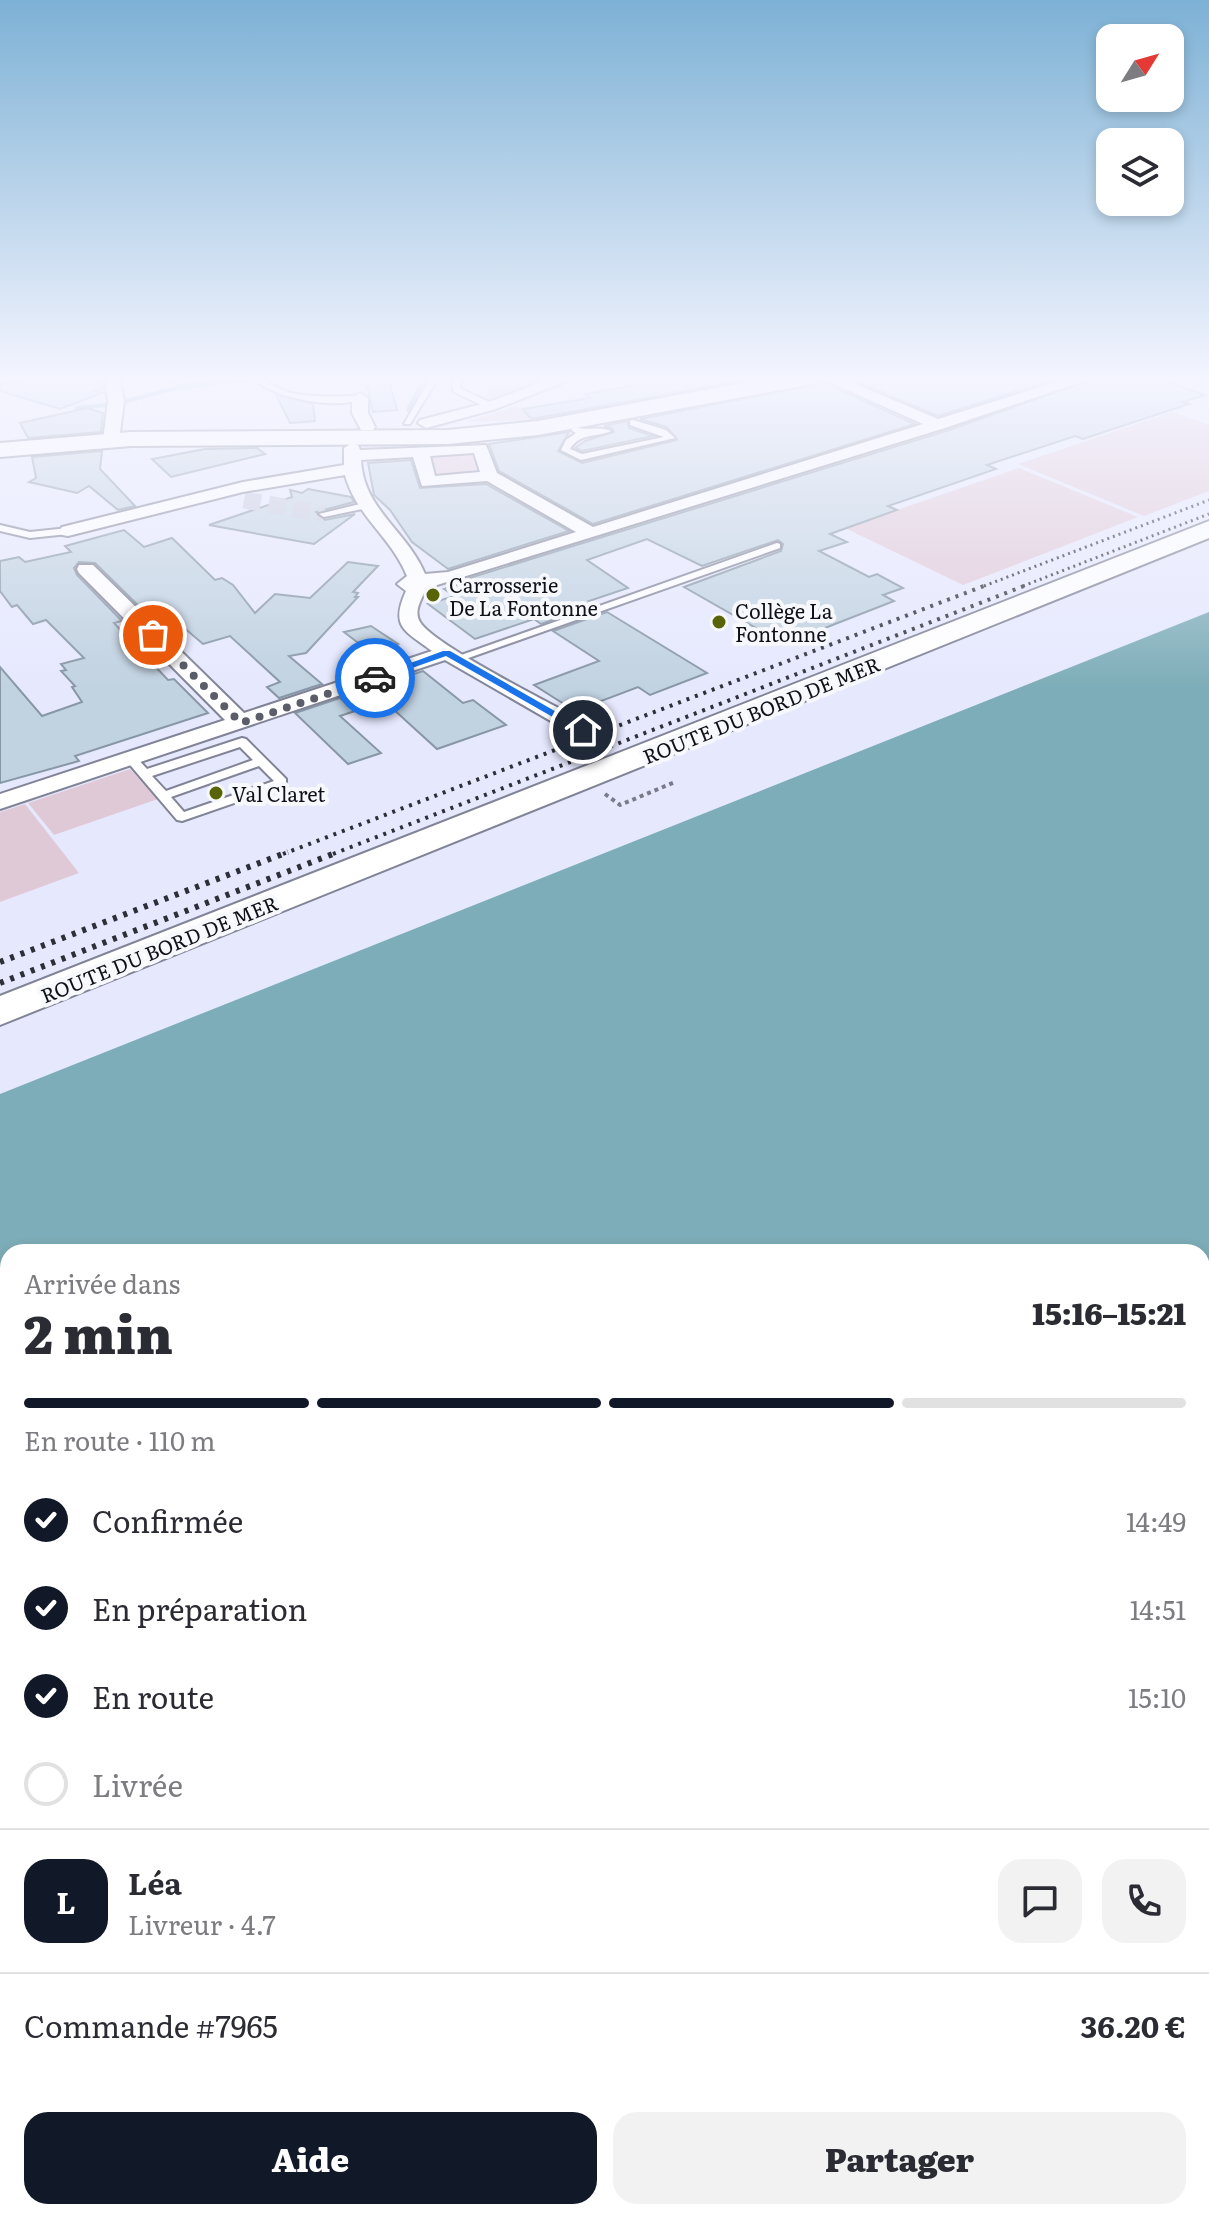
<!DOCTYPE html>
<html lang="fr">
<meta charset="utf-8">
<style>
:root{--surface:#fff;--page:#f2f2f3;--text:#2b2b33;--muted:#7c7c81;--line:#e1e1e2;--accent:#111827}
body{margin:0;font-family:Literata,serif;background:var(--page);color:var(--text);height:100vh;display:flex;flex-direction:column;font-size:30px;white-space:nowrap}
*{box-sizing:border-box;margin:0}
p{font-size:26px;color:var(--muted)}
.icon{flex:none;width:44px;height:44px;fill:none;stroke:currentColor;stroke-width:2;stroke-linecap:round;stroke-linejoin:round}
.map{position:relative;flex:1;overflow:hidden}
.details{position:absolute;left:0px;top:1244px;width:1210px;height:976px;display:flex;flex-direction:column;background:var(--surface);border-radius:24px 24px 0 0;box-shadow:0 4px 12px #0003}
.details>*{flex:none}
.needle{width:52px;rotate:53deg}
.tools{position:absolute;left:1096px;top:24px;display:grid;gap:16px}
.tools a{display:grid;place-items:center;width:88px;height:88px;border-radius:16px;background:var(--surface);box-shadow:0 4px 12px #0003;font-size:40px}
.pin{position:absolute;display:grid;place-items:center;width:68px;height:68px;color:#fff;margin:-34px;border:4px solid #fff;border-radius:50%;box-shadow:0 2px 8px #0007}
.courier{position:absolute;display:grid;place-items:center;width:80px;height:80px;margin:-40px;border:6px solid #1a73e8;border-radius:50%;background:#fff;color:#222;box-shadow:0 2px 10px #0007}
.headline em{font-style:normal;font-weight:800}
.headline div{display:flex;flex-direction:column-reverse}
.headline{display:flex;align-items:center;justify-content:space-between;height:136px;padding:0 24px}
h1{font-size:52px;font-weight:800;line-height:60px}
.bar{display:grid;grid-template-columns:repeat(4,1fr);gap:12px 8px;align-content:center;height:96px;padding:0 24px}
.bar i{height:10px;border-radius:6px;background:var(--line)}
.bar .active{background:var(--accent)}
.bar p{grid-column:span 4}
.line{display:flex;align-items:center;gap:20px;padding:0 24px;border-top:2px solid var(--line)}
.line div{flex:1}
.round{display:grid;place-items:center;flex:none;width:84px;height:84px;border-radius:24px;background:var(--page)}
ol{padding:0 24px;list-style:none}
li{display:flex;align-items:center;gap:24px;height:88px}
li p{margin-inline-start:auto}
li .icon{padding:8px;border-radius:50%;background:var(--accent);color:#fff;stroke-width:4}
li:last-child{color:var(--muted)}
li i{width:44px;height:44px;border:4px solid var(--line);border-radius:50%}
.primary-button{display:flex;gap:16px;margin-top:auto;padding:16px 24px}
.primary-button a{flex:1;height:92px;border-radius:24px;background:var(--accent);color:#fff;font-size:32px;font-weight:800;line-height:92px;text-align:center}
.primary-button a+a{background:var(--page);color:var(--text)}
.map>svg:first-child{display:block}
</style>
<div class="map">
<svg width="1209" height="2220" viewBox="0 0 1209 2220">
<rect width="100%" height="100%" fill="#e6e9fe"/>
<g fill="#e0c9d7">
<path d="M510,377H554L490,402L486,392L492,385L501,386Z"/>
<path d="M516,406L539,420L465,422Z"/>
<path d="M1172,412L1209,425V491L1144,516L1018,464Z"/>
<path d="M474,451L482,474L434,478L427,454Z"/>
<path d="M1019,468L1138,517L963,585L845,528Z"/>
<path d="M130,769L158,799L54,835L28,803Z"/>
<path d="M25,804L79,873L0,902V812Z"/>
</g>
<path fill="#7dadb8" fill-rule="evenodd" d="M1209,612V2220H0V1094ZM8,1252H1202V2212H8Z"/>
<g fill="none" stroke-linecap="round" stroke-linejoin="round">
<g stroke="#7dadb8" stroke-width="4">
<path d="M77,408L116,404L176,388L271,377"/>
<path d="M408,410L425,377"/>
</g>
</g>
<g fill="#c1d2e1" stroke="#8797a5" stroke-width="2">
<path d="M47,377H102L103,388L95,391L102,393L60,409L0,391V384Z"/>
<path d="M365,377H388L397,410L373,412Z"/>
<path d="M611,377H746L750,379L538,418L531,419L523,409L590,398L585,394L630,386Z"/>
<path d="M884,377H1061L938,416L858,382Z"/>
<path d="M1099,377H1153L1205,395L1183,402L1189,404L1083,439L1075,436L987,465L996,469L888,506L897,510L830,534L847,542L819,551L869,577L877,574L903,588L883,595L894,601L784,644L684,587L781,551L783,544L778,540L702,566L647,539L587,560L628,588L589,601L595,605L541,624L534,619L475,639L428,604L455,596L444,589L465,582L463,580L946,431Z"/>
<path d="M824,383L915,424L593,524L499,471L489,444L569,432L558,451L582,463L677,440L667,427L640,419Z"/>
<path d="M276,395L313,404L315,421L290,423Z"/>
<path d="M87,408L103,413L101,432L28,438L20,423Z"/>
<path d="M627,421L629,428L653,436L582,451L575,448L585,441L614,432L612,428L604,426Z"/>
<path d="M257,448L265,454L171,477L152,459L205,449Z"/>
<path d="M102,451L100,469L135,506L118,510L89,486L77,493L29,482L36,478L32,457Z"/>
<path d="M411,460L420,488L486,484L569,531L448,569L412,542L390,510L374,495L368,463Z"/>
<path d="M308,489L351,497L354,502L316,512L325,520L355,514L314,544L209,525L292,497L290,490L302,493Z"/>
<path d="M124,530L144,547L172,538L215,580L222,578L233,585L255,613L275,594L310,598L348,562L378,566L353,592L358,593L355,597H358L306,653L289,656L322,684L279,698L267,687L280,682L230,636L203,644L162,609L147,614L95,563L79,562L74,568L77,575L122,621L114,623L168,680L174,679L208,713L75,756L79,761L0,783V667L42,716L82,702L72,687L75,686L61,671L66,670L61,664L84,658L46,620L33,624L17,605L12,607L0,591V561L19,557L25,562L71,552L65,546Z"/>
<path d="M607,612L707,673L650,695L638,687L575,711L534,685L599,661L553,631Z"/>
<path d="M371,626L398,644L370,652L344,632Z"/>
<path d="M423,671L463,703L473,700L506,725L437,749L370,688Z"/>
<path d="M340,698L355,711L340,716L381,753L348,764L295,713Z"/>
</g>
<g fill="none" stroke-linecap="round" stroke-linejoin="round">
<path stroke="#c6c9dc" stroke-width="17" stroke-dasharray="17 8" stroke-linecap="butt" d="M244,500L324,514"/>
<g stroke="#818497" stroke-width="4">
<g id="lane">
<path d="M160,377L180,380L234,377L180,384Z"/>
<path d="M250,377C264,377 274,388 287,392C310,398 336,396 360,396L364,398C337,411 273,398 250,377Z"/>
<path d="M431,377H439L410,424H404Z"/>
<path d="M457,377H466L460,384L461,389L494,404V408H488L454,392L452,384Z"/>
<path d="M633,420L666,430L675,438L581,460L561,450L566,440L576,433L571,430L575,427C586,431 602,426 611,431C597,438 580,432 570,449L582,454L664,437L630,425V421Z"/>
<path d="M364,503L369,506L367,508L324,517L319,514Z"/>
<path d="M0,525L30,532L68,528L73,531L68,534L30,538L0,531Z"/>
<path d="M777,543L780,544V548L460,661L450,659Z"/>
<path d="M242,738L246,739L286,779V785L182,821L177,820L125,759L131,755L135,756L147,769ZM240,747L253,760L166,791L152,776ZM259,766L274,781L184,812L171,797Z"/>
</g>
</g>
<g stroke="#818497" stroke-width="4">
<g id="street">
<path d="M105,377H119L124,401L119,440L111,445L103,440L108,401Z"/>
<path d="M555,377H577L496,409L426,428L418,423L420,420L486,403Z"/>
<path d="M818,377H839L938,419L1072,377H1096L945,428L437,585L434,590L424,593C420,602 414,612 420,622C433,645 561,709 591,725L594,730L591,735H575L445,660L0,809V794L225,720L79,573L77,569L79,565H93L244,713L432,651C404,630 390,627 406,591L397,584L407,576C392,538 356,516 345,475L243,492L68,536L62,535L59,531L62,527L243,482L344,465V448L352,443L358,445L360,450L486,445L497,473L593,527L923,424ZM474,453L480,472L435,476L430,456ZM413,457L422,486L487,481L576,532L448,572L425,574C407,531 363,509 361,460Z"/>
<path d="M360,393L368,398V413L375,427L373,430H361L352,413V398Z"/>
</g>
</g>
<g stroke="#818497" stroke-width="4">
<g id="primary">
<path d="M775,377H823L812,384L538,435L448,444L131,446L0,457V443L131,432L448,430L538,421Z"/>
<path d="M1209,521V538L0,1025V996Z"/>
</g>
</g>
<path stroke="#797b89" stroke-width="4" stroke-dasharray="4 4" stroke-linecap="butt" d="M605,794L620,805L675,782"/>
<use href="#lane" fill="#fff" fill-rule="evenodd"/>
<use href="#street" fill="#fff" fill-rule="evenodd"/>
<use href="#primary" fill="#fff" fill-rule="evenodd"/>
<g stroke="#2d2f38" stroke-width="3" stroke-dasharray="2 4" stroke-linecap="butt">
<path d="M984,586L1209,500"/>
<path d="M1023,586L1209,514"/>
</g>
<g stroke="#2d2f38" stroke-width="4" stroke-dasharray="3 6" stroke-linecap="butt">
<path d="M283,854L989,584"/>
<path d="M333,854L1029,584"/>
</g>
<g stroke="#2d2f38" stroke-width="6" stroke-dasharray="4 7" stroke-linecap="butt">
<path d="M0,962L288,852"/>
<path d="M0,983L338,852"/>
</g>
</g>
<linearGradient id="sky" x2="0" y2="1"><stop stop-color="#7db1d5"/><stop offset="0.55" stop-color="#f4f5ff"/><stop offset="1" stop-color="#f4f5ff" stop-opacity="0"/></linearGradient>
<rect width="1209" height="688" fill="url(#sky)"/>
<path fill="#1a73e8" d="M443,651H450L588,730L579,732L446,656L378,680L370,678Z"/>
<g fill="none" stroke-linecap="round" stroke-linejoin="round">
<path stroke="#5b5d68" stroke-width="8" stroke-dasharray="0 14.4" d="M153,635L241,723L375,678"/>
</g>
<g fill="#586407" stroke="#f7f8fc" stroke-width="3">
<circle cx="433" cy="595" r="8"/>
<circle cx="719" cy="622" r="8"/>
<circle cx="216" cy="793" r="8"/>
</g>
<g text-anchor="middle" dominant-baseline="central" stroke-width="8" stroke-linejoin="round" paint-order="stroke">
<g font-size="20" fill="#101118" stroke="#f7f8fc" text-anchor="start">
<text x="449" y="584">Carrosserie<tspan x="449" dy="23">De La Fontonne</tspan></text>
<text x="735" y="610">Collège La<tspan x="735" dy="23">Fontonne</tspan></text>
<text x="232" y="793">Val Claret</text>
</g>
<g font-size="20" fill="#101118" stroke="#f7f8fc">
<text transform="translate(761 709) rotate(-22)">ROUTE DU BORD DE MER</text>
<text transform="translate(159 948) rotate(-22)">ROUTE DU BORD DE MER</text>
</g>
</g>
</svg>
<div class="tools">
<a><svg class="needle" viewBox="-14 -14 28 28"><path d="M0-13l5 13h-10z" fill="#e53935"/><path d="M0 13l5-13h-10z" fill="#7c7c81"/></svg></a>
<a><svg class="icon" aria-label="layers" viewBox="0 0 24 24"><path d="M12 4l9 5-9 5-9-5zM3 14l9 5 9-5"/></svg></a>
</div>
<div class="pin" style="left:153px;top:635px;background:#ea580c"><svg class="icon" aria-label="bag" viewBox="0 0 24 24"><path d="M5 8h14l-1 12H6zM9 8a3 3 0 0 1 6 0"/></svg></div>
<div class="pin" style="left:583px;top:730px;background:#1f2937"><svg class="icon" aria-label="home" viewBox="0 0 24 24"><path d="M3 11l9-7 9 7M6 9v11h12V9"/></svg></div>
<div class="courier" style="left:375px;top:678px"><svg class="icon" aria-label="car" viewBox="0 0 24 24"><path d="M5 17H2v-5l4-1 3-4h7l3 4 3 1v5h-3M9 17h6M6 11h13"/><circle cx="7" cy="17" r="2"/><circle cx="17" cy="17" r="2"/></svg></div>
<section class="details">
<div class="headline"><div><h1>2 min</h1><p>Arrivée dans</p></div><em>15:16–15:21</em></div>
<div class="bar"><i class="active"></i><i class="active"></i><i class="active"></i><i></i><p>En route · 110 m</p></div>
<ol>
<li><svg class="icon" aria-label="check" viewBox="0 0 24 24"><path d="M5 12l5 5 9-10"/></svg>Confirmée<p>14:49</p></li>
<li><svg class="icon" aria-label="check" viewBox="0 0 24 24"><path d="M5 12l5 5 9-10"/></svg>En préparation<p>14:51</p></li>
<li><svg class="icon" aria-label="check" viewBox="0 0 24 24"><path d="M5 12l5 5 9-10"/></svg>En route<p>15:10</p></li>
<li><i></i>Livrée</li>
</ol>
<div class="line" style="height:144px"><b class="round" style="background:var(--accent);color:#fff">L</b><div><b>Léa</b><p>Livreur · 4.7</p></div><a class="round"><svg class="icon" aria-label="chat" viewBox="0 0 24 24"><path d="M4 5h16v11H9l-5 4z"/></svg></a><a class="round"><svg class="icon" aria-label="phone" viewBox="0 0 24 24"><path d="M5 4h4l2 5-3 2q2 4 5 5l2-3 5 2v4C11 20 4 13 5 4z"/></svg></a></div>
<div class="line" style="height:104px"><div>Commande #7965</div><b>36.20 €</b></div>
<div class="primary-button"><a>Aide</a><a>Partager</a></div>
</section>
</div>
